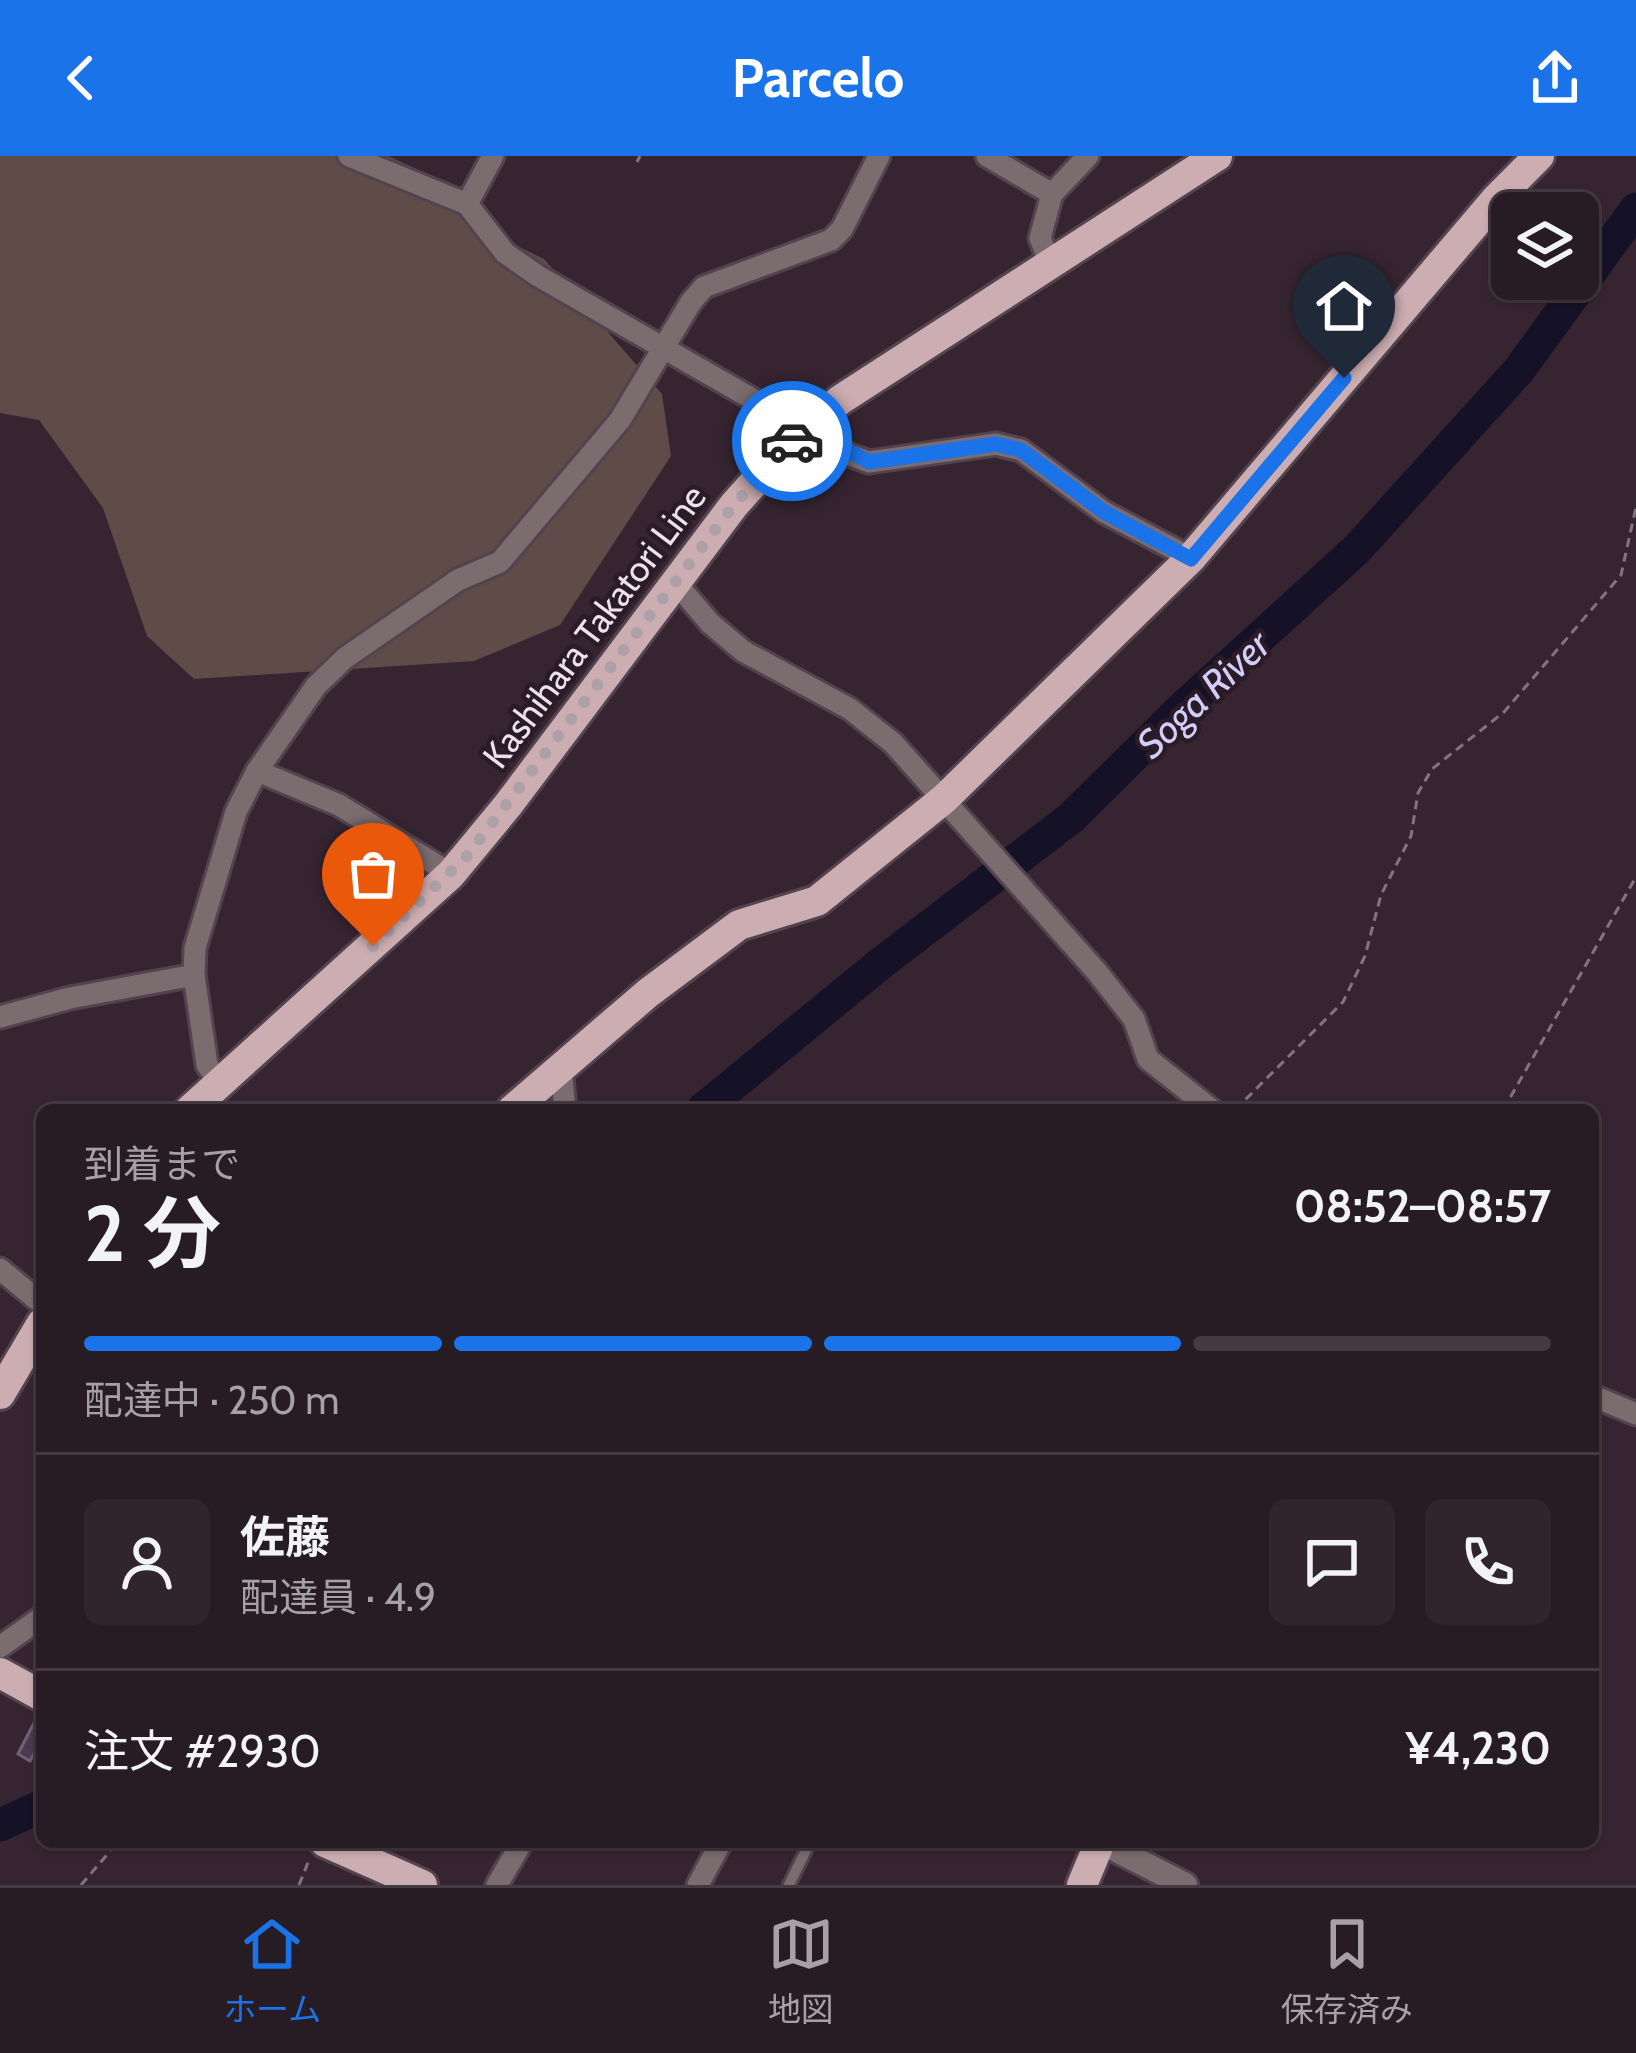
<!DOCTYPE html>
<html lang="ja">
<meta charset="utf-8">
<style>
:root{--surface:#281c24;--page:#30252c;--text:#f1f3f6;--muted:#a5a1a6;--line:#443a41;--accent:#1a73e8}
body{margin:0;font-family:Cabin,"Noto Sans JP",sans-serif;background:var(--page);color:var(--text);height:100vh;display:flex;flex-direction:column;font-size:45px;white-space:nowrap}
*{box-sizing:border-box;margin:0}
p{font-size:39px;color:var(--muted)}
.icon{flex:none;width:66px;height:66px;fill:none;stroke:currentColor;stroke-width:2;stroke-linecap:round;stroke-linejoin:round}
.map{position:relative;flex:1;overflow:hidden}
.sheet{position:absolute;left:36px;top:948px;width:1563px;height:744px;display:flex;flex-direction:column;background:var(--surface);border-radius:18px;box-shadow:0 3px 9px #0004,0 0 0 3px var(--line)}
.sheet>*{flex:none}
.fabs{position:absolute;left:1491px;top:36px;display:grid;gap:24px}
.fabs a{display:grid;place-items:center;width:108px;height:108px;border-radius:18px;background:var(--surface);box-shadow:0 3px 9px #0004,0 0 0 3px var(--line);font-size:60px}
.pin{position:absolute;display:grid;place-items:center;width:102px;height:102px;color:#fff;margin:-123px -51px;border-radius:50% 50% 50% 0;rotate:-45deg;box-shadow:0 0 12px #0007}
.pin .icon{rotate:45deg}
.courier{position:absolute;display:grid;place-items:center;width:120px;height:120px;margin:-60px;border:9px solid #1a73e8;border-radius:50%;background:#fff;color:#222;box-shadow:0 3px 15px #0007}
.headline em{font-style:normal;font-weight:700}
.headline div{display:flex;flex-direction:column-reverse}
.headline{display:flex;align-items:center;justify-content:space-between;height:204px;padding:0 48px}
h1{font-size:78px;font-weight:700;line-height:90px}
.bar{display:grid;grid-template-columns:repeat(4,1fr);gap:18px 12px;align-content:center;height:144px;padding:0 48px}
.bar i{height:15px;border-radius:9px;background:var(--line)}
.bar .selected{background:var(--accent)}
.bar p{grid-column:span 4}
.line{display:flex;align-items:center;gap:30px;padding:0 48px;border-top:3px solid var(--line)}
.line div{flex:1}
.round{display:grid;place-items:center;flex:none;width:126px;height:126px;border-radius:18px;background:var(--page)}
header{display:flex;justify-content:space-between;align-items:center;height:156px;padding:0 48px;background:var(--accent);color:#fff;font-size:54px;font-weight:700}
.dock{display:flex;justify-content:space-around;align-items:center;height:168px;border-top:3px solid var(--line);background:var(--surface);font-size:33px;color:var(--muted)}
.dock a{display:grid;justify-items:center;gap:6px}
.dock .selected{color:var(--accent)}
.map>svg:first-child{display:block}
</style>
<header><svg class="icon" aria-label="back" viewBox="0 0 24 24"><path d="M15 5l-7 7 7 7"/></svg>Parcelo<svg class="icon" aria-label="share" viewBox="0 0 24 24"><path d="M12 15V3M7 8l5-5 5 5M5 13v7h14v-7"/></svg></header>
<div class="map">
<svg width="1636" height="1729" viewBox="0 0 1636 1729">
<rect width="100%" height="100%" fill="#362530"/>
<path fill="#5f4b47" d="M0,0H388L454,30L489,76L544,103L662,238L671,300L560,469L474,505L194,523L147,480L103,352L39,264L0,257Z"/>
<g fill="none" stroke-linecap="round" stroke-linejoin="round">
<g stroke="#151228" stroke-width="33">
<path d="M702,954L880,808L1071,662L1179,555L1357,393L1519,214L1636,53"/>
<path d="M0,1669L42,1650"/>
</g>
</g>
<path fill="#4a3b52" stroke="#6e6274" stroke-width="3" d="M38,1559H42V1583L30,1605L18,1598Z"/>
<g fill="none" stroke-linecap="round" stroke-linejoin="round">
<g stroke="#53434e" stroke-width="16">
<path id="service" d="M789,1729L810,1686"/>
</g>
<g stroke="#53434e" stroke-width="27">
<g id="minor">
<path d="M349,0L467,48L505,97L538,120L850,299L869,306L996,288L1021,294L1104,356L1191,402"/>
<path d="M987,0L1052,38L1040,82L1051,110"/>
<path d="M1052,38L1088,0"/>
<path d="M467,48L493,0"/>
<path d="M675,426L710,467L743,495L850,553L893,587L1097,816L1134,863L1148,903L1212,954"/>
<path d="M257,615L339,649L451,718"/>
<path d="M0,861L70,842L194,819"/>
<path d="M561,911L565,954"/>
<path d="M220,927L207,909L194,819L195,792L236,656L257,615L316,530L345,502L458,424L500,406L620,264L691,146L704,131L831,84L842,73L879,0"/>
<path d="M0,1113L42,1148"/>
<path d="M1593,1240L1636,1258"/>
<path d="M0,1491L42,1461"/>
<path d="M497,1729L522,1686"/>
<path d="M698,1729L721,1686"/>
</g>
</g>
<g stroke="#53434e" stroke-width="30">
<path id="tertiary" d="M1103,1687L1185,1729"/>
</g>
<g stroke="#53434e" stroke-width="36">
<g id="primary">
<path d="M190,954L451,718L508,649L734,349L786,291L840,244L1217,0"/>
<path d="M512,954L648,837L739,769L817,745L944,643L1191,402L1497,42L1539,0"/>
<path d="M0,1238L42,1167"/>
<path d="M0,1517L42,1540"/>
<path d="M325,1686L422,1729"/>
<path d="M1082,1729L1100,1686"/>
</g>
</g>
<g stroke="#82747d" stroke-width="3" stroke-dasharray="9 6" stroke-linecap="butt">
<path d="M637,6L640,0"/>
<path d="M1235,954L1343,846L1365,800L1381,739L1411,680L1418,637L1432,613L1504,556L1621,419L1636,351"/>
<path d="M1503,954L1636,721"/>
<path d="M81,1729L118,1686"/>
<path d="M299,1729L309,1704"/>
</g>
<use href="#service" stroke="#7b6c6f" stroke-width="10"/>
<use href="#minor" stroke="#7b6c6f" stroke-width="21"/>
<use href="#tertiary" stroke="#7b6c6f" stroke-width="24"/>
<use href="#primary" stroke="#ccadb2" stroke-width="30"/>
</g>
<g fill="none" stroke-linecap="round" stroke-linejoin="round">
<path stroke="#ada0a8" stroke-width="12" stroke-dasharray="0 21.6" d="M373,790L467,700L734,349L792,285"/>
<path stroke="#1a73e8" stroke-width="15" d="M792,285L807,272L869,306L996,288L1021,294L1104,356L1191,403L1344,222"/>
</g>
<g text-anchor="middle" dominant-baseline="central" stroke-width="9" stroke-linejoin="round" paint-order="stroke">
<g font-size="36" fill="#ede2e9" stroke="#2b1b26">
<text transform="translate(594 470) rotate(-53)">Kashihara Takatori Line</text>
</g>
<g font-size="39" font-style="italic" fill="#d1cef9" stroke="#2b1b26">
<text transform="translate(1203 538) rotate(-43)">Soga River</text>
</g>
</g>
</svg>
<div class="fabs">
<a><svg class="icon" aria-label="layers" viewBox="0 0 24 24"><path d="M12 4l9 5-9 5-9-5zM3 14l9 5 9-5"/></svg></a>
</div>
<div class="pin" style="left:373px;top:790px;background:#ea580c"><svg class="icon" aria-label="bag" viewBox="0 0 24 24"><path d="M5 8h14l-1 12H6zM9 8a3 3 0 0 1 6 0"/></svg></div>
<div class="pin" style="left:1344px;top:222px;background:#1f2937"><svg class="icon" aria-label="home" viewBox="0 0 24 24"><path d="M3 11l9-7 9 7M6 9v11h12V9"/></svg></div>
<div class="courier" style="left:792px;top:285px"><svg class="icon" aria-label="car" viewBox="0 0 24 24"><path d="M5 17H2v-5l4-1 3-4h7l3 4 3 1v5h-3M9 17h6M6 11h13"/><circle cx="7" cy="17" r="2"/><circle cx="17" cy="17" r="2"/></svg></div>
<section class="sheet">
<div class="headline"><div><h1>2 分</h1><p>到着まで</p></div><em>08:52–08:57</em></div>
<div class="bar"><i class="selected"></i><i class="selected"></i><i class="selected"></i><i></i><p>配達中 · 250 m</p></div>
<div class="line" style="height:216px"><a class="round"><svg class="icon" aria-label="person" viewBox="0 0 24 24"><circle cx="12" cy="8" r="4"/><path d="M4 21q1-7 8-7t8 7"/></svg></a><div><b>佐藤</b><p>配達員 · 4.9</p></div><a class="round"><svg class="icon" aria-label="chat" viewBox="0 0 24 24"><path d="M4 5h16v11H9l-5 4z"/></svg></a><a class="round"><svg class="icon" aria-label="phone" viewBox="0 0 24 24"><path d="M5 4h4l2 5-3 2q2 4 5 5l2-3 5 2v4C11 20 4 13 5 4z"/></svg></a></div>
<div class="line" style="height:156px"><div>注文 #2930</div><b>¥4,230</b></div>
</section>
</div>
<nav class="dock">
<a class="selected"><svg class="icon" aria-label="home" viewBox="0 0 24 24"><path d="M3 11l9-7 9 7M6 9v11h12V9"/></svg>ホーム</a>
<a><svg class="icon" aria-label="map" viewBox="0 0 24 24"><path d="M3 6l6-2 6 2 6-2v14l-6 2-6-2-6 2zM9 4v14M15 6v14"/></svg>地図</a>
<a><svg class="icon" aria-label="saved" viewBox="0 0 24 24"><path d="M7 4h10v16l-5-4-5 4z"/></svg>保存済み</a>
</nav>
